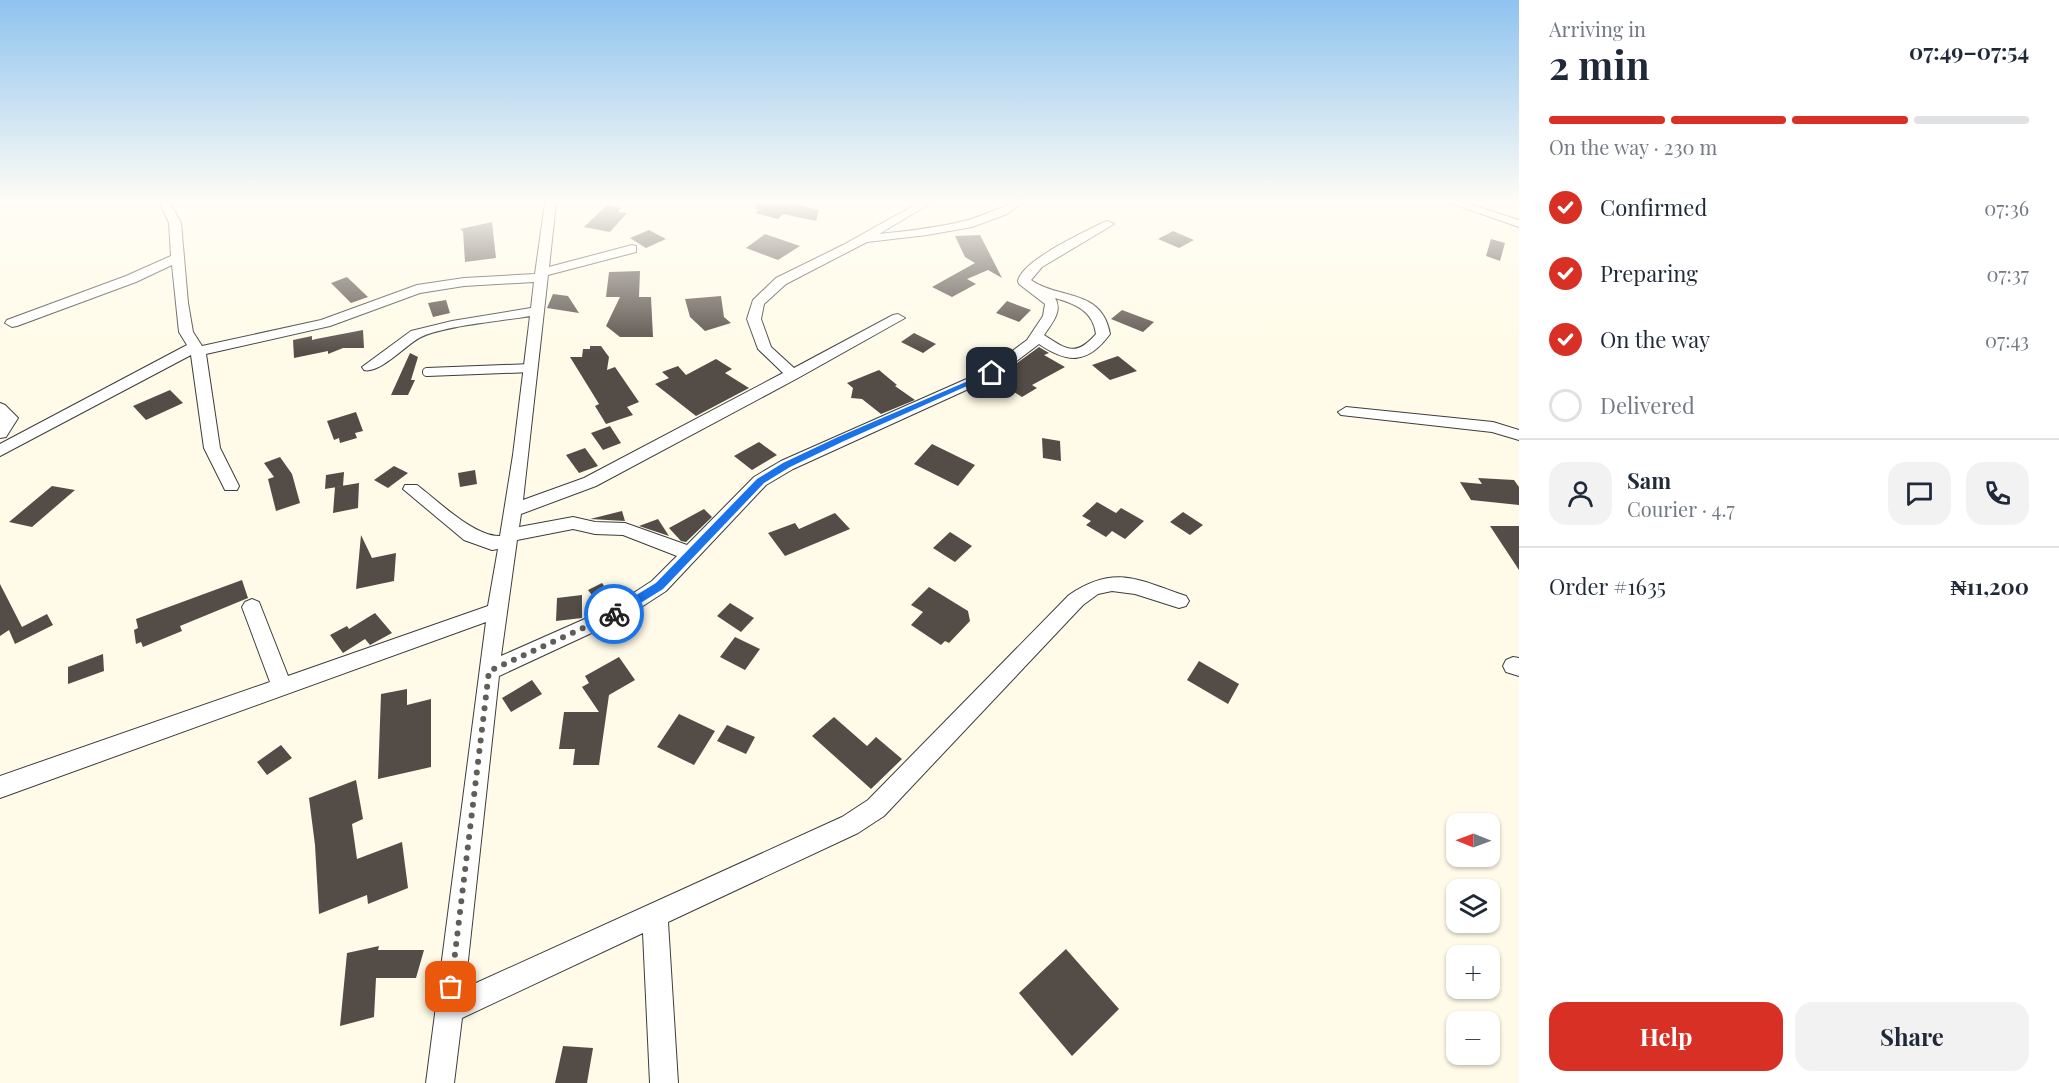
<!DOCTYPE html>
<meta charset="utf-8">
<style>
:root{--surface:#fff;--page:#f2f2f3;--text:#1f2937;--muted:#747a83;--line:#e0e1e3;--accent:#d93025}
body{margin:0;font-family:"Playfair Display",serif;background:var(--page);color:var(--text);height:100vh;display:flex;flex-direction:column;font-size:22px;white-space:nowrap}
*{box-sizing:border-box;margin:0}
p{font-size:20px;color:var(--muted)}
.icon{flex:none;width:33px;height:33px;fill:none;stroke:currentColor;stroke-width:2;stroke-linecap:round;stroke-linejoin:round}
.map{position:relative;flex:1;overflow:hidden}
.panel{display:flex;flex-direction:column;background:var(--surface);width:540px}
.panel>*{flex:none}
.needle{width:39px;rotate:271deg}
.fabs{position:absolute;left:1446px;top:813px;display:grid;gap:12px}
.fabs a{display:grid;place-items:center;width:54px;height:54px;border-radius:12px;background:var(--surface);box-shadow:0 2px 4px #0004;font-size:30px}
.pin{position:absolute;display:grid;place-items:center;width:51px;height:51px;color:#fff;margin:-26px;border-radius:12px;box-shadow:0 3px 9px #0006}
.courier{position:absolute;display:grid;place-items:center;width:60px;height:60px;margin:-30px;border:4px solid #1a73e8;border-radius:50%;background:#fff;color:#222;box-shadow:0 2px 8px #0007}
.headline em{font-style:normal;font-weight:700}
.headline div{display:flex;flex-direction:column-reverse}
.headline{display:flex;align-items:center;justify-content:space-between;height:102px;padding:0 30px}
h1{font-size:39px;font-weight:700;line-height:45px}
.bar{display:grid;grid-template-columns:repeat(4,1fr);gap:9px 6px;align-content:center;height:72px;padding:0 30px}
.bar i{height:8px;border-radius:4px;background:var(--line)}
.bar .selected{background:var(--accent)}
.bar p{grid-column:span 4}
.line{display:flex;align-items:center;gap:15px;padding:0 30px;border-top:2px solid var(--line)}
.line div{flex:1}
.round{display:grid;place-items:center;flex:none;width:63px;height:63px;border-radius:18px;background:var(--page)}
ol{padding:0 30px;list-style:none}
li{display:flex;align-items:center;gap:18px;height:66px}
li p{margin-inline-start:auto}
li .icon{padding:6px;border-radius:50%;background:var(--accent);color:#fff;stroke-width:4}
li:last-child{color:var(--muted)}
li i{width:33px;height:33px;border:3px solid var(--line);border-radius:50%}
.cta{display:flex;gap:12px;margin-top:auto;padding:12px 30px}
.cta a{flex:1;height:69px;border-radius:18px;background:var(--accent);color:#fff;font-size:24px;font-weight:700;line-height:69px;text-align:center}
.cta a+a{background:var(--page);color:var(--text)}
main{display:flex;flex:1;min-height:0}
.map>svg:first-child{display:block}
</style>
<main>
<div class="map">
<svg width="1519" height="1083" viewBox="0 0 1519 1083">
<rect width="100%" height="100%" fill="#fffbe8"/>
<g fill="#544c46">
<path d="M756,203H796L794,204L819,210L816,221L783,214L778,219L755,213L759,210L755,209Z"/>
<path d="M607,205L621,208L618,212L627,213L610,232L584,227Z"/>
<path d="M492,222L496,258L465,262L463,231L460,229Z"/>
<path d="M649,230L666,239L646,248L630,238Z"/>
<path d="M1173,231L1194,240L1179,248L1158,239Z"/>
<path d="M765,234L800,246L778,260L746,248Z"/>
<path d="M980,235L1002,278L988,270L967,279L976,284L952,297L932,287L975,263L965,257L955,236Z"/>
<path d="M1491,239L1505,243L1500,261L1486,256Z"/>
<path d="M640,271L639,297H651L653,337H620L606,326L620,297H606L609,272Z"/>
<path d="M347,277L368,297L351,303L331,283Z"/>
<path d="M553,294L568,296L579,313L547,308Z"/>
<path d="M721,296L724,317L731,323L705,331L690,317L685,299Z"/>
<path d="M446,300L450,313L433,317L428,303Z"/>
<path d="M1007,301L1031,310L1019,322L996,313Z"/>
<path d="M1122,310L1154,322L1143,332L1111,319Z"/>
<path d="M363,330L364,348H343L328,354V351L294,358L293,340L312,336V340L316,339Z"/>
<path d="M914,333L936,344L923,353L901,342Z"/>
<path d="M590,346H601L609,357L607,370L615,367L639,402L627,407L633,415L606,424L595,406L599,404L570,357H582L583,349H590Z"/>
<path d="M1039,347L1049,353L1044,355L1065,367L1032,385L1037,388L1022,397L994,380Z"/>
<path d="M410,353L418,357L411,380H415L408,395H391Z"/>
<path d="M1118,356L1137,371L1110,380L1092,365Z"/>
<path d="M716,359L732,369L725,373L749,388L696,416L655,384L669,378L662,372L678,366L686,375Z"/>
<path d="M879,370L897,385L895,386L915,400L881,414L862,399L851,398L853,388L847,383Z"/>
<path d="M170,390L183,403L146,420L133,406Z"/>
<path d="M356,412L363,431L355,433L357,438L340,443L339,438L334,440L327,421Z"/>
<path d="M610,426L621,443L603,450L591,433Z"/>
<path d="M1042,438L1060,441L1061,461L1043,458Z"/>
<path d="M759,442L777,455L752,470L734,456Z"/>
<path d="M932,444L975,465L958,486L914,464Z"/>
<path d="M585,448L598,466L579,473L566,455Z"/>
<path d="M280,457L292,474L300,503L276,511L268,479L274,477L264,463Z"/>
<path d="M394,466L408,473L388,488L374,480Z"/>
<path d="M475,470L477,484L460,487L458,473Z"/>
<path d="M344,472L343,486L325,489L326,475Z"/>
<path d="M1478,478L1514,480L1519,487V505L1471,500L1460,482L1482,484Z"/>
<path d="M359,483L358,508L333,513L335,487Z"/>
<path d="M52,486L75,490L32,527L9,522Z"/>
<path d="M1097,502L1116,513L1121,508L1144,521L1125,539L1112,531L1106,537L1086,525L1091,521L1082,516Z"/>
<path d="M704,509L712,517L686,542L681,541L669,528Z"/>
<path d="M622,511L625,521L590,519Z"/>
<path d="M1183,512L1203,525L1190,535L1170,522Z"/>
<path d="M835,513L850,529L785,556L768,533L795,523L799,529Z"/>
<path d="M658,519L669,536L639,526Z"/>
<path d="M1490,526H1519V570Z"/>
<path d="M950,532L972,546L955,562L933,548Z"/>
<path d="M361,535L372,558L396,553L394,581L356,589Z"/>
<path d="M242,580L248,598L180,626L182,631L143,647L141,642L136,644L134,630L138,628L136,619Z"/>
<path d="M602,583L614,600L601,607L588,590Z"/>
<path d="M0,584L22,627L47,614L53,625L15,644L9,630L0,636Z"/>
<path d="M929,587L968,611L970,621L949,643L945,641L941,645L911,625L923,612L911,605Z"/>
<path d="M582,595V618L556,621L557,598Z"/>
<path d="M730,603L754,618L741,632L717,616Z"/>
<path d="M375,613L392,633L370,645L365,639L343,653L330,635L347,626L349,629Z"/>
<path d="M735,637L760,649L745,670L720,657Z"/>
<path d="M103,654L104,671L68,684V667Z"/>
<path d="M619,657L635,680L609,695L599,765H573L575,749H559L564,712H599L582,687L589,683L585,676Z"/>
<path d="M1199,661L1239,684L1228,704L1187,680Z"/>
<path d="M532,680L542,694L511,712L502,698Z"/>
<path d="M407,689V705L431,699V767L378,779L381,694Z"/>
<path d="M679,714L715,731L694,765L657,747Z"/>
<path d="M834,717L867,746L876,737L902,759L871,789L812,736Z"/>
<path d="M727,725L755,737L746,754L717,741Z"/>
<path d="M281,745L292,758L267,775L257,762Z"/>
<path d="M356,780L363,819L352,824L357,859L402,842L408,888L368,904L367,895L319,914L315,845L309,798Z"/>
<path d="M379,946L378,950H424L416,978H376L374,1017L340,1026L347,953Z"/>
<path d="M1066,949L1119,1009L1072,1056L1019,993Z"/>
<path d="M563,1046L593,1048L587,1083H555Z"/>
</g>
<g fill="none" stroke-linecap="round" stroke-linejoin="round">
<g stroke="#3d3d3d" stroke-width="10">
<path id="lane" d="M427,372L531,368"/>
</g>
<g stroke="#3d3d3d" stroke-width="2">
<g id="street">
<path d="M160,203H170L181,223L188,303L193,332L202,346L321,320L417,285L464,278L535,274L545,203H556L549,267L632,245L636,246V252L548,275L523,500L584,478L783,373L758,349L747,319L753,300L776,278L843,245L918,203H931L879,234C908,231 936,228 964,221C984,217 1003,203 1022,203L1007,214L972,227L927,235L867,242L786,284L764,304L761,319L771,347L794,368L893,315L898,314L905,318L798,378L596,486L521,514L519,527L573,517L595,522L625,523L687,545L754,477L781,461L987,370L1027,340L1043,316L1045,304L1019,284L1018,281C1022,260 1085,232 1104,222L1108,221L1114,224L1042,267L1031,280C1059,300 1102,288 1110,334C1088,364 1068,364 1039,344L997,376L793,469L766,485L666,591L626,617L499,676L465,988L842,817L868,800L1069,595C1115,564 1138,580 1186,596L1189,601L1186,606L1179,608L1135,594L1112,591L1098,594L1083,605L884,816L858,833L668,922L678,1083H650L643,933L462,1018L454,1083H426L486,622L0,798V776L270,682L242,607L245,602L252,599L259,602L288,676L488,606L498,549L492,550L464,540L403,489L405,485H417C437,500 474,537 500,536L513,455L530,316C503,321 441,326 419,338C405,346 379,374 364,370L362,367L411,331L452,321L531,308L534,282L464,286L420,293L330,326L206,354L220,448L239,486L237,490H225L204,448L191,355L0,456V444L187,345L179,332L172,265L136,282L17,326L12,327L5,323L7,320L126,276L171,256L169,223ZM1055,298C1076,304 1093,311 1096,334C1076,357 1067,350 1044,335C1052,323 1063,311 1055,298ZM573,529L595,534L623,535L677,556L652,581L612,607L501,656L517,540Z"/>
<path d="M1450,203H1466L1519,220V227Z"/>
<path d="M0,403L5,405L18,418L6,437L0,438Z"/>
<path d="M1346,407L1493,422L1519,430V440L1492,432L1341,415L1338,412Z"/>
<path d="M1513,657L1519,658V676L1506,672L1503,666L1506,660Z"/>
</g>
</g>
<use href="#lane" stroke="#fff" stroke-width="8"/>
<use href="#street" fill="#fff" fill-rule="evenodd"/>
</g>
<linearGradient id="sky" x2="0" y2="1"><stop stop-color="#8fc3ef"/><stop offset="0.57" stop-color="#fffdf5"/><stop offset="1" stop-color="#fffdf5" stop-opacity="0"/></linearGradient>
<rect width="1519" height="354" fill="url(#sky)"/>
<path fill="#1a73e8" d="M989,372L996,373L844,441L790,467L764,483L663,589L618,617H610V611L656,583L757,479L783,463L838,437Z"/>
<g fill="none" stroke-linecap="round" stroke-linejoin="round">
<path stroke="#605e58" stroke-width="6" stroke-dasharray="0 10.8" d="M451,987L489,671L614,614"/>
</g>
</svg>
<div class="fabs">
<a><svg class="needle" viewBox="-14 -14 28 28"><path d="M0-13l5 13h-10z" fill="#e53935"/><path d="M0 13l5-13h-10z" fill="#747a83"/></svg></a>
<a><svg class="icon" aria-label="layers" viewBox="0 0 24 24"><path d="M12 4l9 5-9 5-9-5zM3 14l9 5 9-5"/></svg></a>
<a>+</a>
<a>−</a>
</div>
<div class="pin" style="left:451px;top:987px;background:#ea580c"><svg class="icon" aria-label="bag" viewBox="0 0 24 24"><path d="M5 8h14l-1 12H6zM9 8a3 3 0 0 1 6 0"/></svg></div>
<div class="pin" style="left:992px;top:373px;background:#1f2937"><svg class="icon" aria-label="home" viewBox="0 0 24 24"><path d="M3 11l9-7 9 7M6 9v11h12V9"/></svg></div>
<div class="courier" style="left:614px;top:614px"><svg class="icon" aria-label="bike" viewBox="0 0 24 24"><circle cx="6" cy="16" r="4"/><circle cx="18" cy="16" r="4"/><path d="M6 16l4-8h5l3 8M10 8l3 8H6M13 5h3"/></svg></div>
</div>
<section class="panel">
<div class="headline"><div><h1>2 min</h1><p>Arriving in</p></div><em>07:49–07:54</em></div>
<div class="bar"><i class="selected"></i><i class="selected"></i><i class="selected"></i><i></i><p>On the way · 230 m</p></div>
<ol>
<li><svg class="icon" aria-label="check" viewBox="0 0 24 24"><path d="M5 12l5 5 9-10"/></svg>Confirmed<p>07:36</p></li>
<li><svg class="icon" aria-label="check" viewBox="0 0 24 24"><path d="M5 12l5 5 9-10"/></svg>Preparing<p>07:37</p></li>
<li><svg class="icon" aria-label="check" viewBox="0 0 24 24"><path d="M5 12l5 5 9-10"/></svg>On the way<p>07:43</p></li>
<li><i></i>Delivered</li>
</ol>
<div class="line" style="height:108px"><a class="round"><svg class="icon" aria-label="person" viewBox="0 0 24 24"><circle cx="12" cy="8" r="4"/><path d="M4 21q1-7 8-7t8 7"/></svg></a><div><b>Sam</b><p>Courier · 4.7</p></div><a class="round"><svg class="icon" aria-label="chat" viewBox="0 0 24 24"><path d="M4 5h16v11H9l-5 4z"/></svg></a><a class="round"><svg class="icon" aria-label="phone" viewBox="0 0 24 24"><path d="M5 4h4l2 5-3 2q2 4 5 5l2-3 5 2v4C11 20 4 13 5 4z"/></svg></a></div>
<div class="line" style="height:78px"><div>Order #1635</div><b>₦11,200</b></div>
<div class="cta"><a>Help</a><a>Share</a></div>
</section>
</main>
